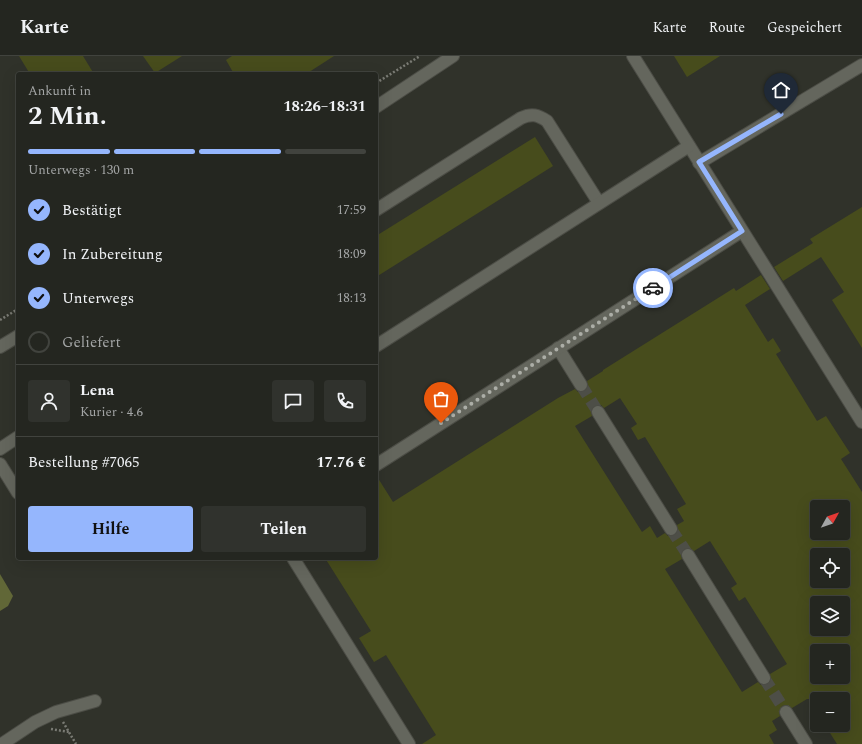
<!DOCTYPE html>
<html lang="de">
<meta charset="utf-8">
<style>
:root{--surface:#242620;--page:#30322d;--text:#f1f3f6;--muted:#a3a5a5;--line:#41433e;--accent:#95b6fd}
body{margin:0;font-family:Spectral,serif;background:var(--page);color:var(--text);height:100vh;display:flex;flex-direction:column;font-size:15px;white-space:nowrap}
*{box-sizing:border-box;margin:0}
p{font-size:13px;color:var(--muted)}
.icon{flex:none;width:22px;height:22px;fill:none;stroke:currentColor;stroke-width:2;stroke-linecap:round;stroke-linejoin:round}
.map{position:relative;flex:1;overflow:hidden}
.details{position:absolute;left:16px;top:16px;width:362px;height:488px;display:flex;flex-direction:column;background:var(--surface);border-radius:4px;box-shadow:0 4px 16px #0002,0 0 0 1px var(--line)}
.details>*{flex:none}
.needle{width:26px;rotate:50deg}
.controls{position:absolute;left:810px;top:444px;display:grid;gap:8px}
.controls a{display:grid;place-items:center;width:40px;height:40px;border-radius:4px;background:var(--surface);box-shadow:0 4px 16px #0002,0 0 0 1px var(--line);font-size:20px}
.pin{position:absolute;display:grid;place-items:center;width:34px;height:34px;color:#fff;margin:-41px -17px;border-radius:50% 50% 50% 0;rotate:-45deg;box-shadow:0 0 4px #0007}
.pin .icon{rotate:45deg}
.courier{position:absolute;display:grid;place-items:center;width:40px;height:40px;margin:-20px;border:3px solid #95b6fd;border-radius:50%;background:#fff;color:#222;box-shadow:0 1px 5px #0007}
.headline em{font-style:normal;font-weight:700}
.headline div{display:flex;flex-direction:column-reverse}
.headline{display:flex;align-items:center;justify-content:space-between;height:68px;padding:0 12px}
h1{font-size:26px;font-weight:700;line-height:30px}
.bar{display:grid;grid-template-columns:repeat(4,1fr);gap:6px 4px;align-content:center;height:48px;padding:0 12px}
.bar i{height:5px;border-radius:3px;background:var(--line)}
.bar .current{background:var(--accent)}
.bar p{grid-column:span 4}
.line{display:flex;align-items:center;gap:10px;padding:0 12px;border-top:1px solid var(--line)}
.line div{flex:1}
.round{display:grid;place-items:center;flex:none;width:42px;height:42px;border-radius:4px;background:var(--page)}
ol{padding:0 12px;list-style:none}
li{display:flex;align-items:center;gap:12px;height:44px}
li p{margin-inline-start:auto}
li .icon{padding:4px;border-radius:50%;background:var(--accent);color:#111;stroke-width:4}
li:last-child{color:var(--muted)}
li i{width:22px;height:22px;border:2px solid var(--line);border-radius:50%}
.cta{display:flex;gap:8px;margin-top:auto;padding:8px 12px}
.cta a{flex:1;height:46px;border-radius:4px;background:var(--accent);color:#111;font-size:16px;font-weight:700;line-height:46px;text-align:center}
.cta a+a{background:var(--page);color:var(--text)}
header{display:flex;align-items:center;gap:24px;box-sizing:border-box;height:56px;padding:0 20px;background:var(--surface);border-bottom:1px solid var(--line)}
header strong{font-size:19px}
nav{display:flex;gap:22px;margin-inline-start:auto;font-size:14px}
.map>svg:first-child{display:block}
</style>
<header>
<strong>Karte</strong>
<nav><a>Karte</a><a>Route</a><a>Gespeichert</a></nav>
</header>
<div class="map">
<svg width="862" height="688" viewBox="0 0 862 688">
<rect width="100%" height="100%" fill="#30322a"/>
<path fill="#616737" d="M0,518L13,540L8,550L0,555Z"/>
<g fill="#474c1c" fill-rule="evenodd">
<path d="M19,0H83L94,18H30Z"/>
<path d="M143,0H182L155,17Z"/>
<path d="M232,0H334L306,18H234L226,4Z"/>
<path d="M674,0H720L687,21Z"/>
<path d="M535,81L553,110L376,221V180Z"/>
<path d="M862,151V292L832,244L844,236L821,201L783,225L774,211L813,187L810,183Z"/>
<path d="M761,219L770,233L745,249L768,286L773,282L781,295L776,298L817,365L826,360L850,397L841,403L862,436V688H837L825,669H843V643H807L792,652L786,649L782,650L779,656L780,660L772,665L777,674L769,679L774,688H422L436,679L386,599L374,606L359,582L371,575L325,502H376V419L393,446L558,342L575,333L578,336H585L588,332L587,325L603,315V314L734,232L736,235ZM620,342L637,368L631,372L638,384L645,381L686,448L677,453L684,465L677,469L678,476L675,480H668L665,477L657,482L650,470L642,476L575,370L592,360L591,353L594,349H601L604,352ZM817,451H843V477H817ZM710,485L737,528L731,532L739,545L745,541L787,608L770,618L771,625L768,629H761L758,626L742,636L665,513L682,503L681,499L684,493L688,492L694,495ZM817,499H843V525H817ZM817,547H843V573H817ZM817,595H843V621H817Z"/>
</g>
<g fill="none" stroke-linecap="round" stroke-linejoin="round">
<g stroke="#4d4e47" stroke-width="12" stroke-dasharray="12 6" stroke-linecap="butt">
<path d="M581,329L598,356"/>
<path d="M671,473L688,499"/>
<path d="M764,622L786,656"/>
</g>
<g stroke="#4c4d46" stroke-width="14">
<g id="minor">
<path d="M633,0L862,366"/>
<path d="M376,51L453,0"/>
<path d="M699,107L862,9"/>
<path d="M376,154L521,62C532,57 538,59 547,65L599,147"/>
<path d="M376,290L689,90"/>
<path d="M0,291L18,280"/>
<path d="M558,292L581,329"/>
<path d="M598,356L671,473"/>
<path d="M0,393L18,381"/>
<path d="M0,408L18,437"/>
<path d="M376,409L742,175"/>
<path d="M688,499L764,622"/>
<path d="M293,502L409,688"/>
<path d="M786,656L806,688"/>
<path d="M2,688L35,666L56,656L95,645"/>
</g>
</g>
<g stroke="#7a7b74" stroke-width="2.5" stroke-dasharray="2 2" stroke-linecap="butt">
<path d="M376,27L420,0"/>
<path d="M0,264L18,253"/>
<path d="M63,666L76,688"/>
<path d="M51,673L69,676"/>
</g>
<use href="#minor" stroke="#64665d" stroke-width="12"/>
</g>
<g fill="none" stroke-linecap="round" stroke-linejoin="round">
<path stroke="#acaea7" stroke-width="4" stroke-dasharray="0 7.2" d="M441,367L653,232"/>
<path stroke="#95b6fd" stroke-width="5" d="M653,232L742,175L699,106L781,58"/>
</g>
</svg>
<div class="controls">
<a><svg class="needle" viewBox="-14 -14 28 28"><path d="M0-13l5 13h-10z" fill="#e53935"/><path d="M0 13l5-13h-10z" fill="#a3a5a5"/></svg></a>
<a><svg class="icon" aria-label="locate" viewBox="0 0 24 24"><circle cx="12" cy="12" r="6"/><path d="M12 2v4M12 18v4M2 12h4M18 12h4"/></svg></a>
<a><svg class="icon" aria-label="layers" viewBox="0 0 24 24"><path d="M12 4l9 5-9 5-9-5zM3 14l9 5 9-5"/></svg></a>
<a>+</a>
<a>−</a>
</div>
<div class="pin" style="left:441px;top:367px;background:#ea580c"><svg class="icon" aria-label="bag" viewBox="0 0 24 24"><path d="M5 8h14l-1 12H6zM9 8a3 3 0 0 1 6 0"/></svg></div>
<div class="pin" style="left:781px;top:58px;background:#1f2937"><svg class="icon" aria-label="home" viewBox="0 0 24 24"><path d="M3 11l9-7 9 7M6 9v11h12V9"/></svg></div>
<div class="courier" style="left:653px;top:232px"><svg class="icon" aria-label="car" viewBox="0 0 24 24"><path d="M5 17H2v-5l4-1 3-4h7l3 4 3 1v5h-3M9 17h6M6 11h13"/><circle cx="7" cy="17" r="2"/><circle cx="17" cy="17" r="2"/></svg></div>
<section class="details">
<div class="headline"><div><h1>2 Min.</h1><p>Ankunft in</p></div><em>18:26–18:31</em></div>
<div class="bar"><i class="current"></i><i class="current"></i><i class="current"></i><i></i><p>Unterwegs · 130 m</p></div>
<ol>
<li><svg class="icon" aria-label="check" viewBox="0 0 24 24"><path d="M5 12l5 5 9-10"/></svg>Bestätigt<p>17:59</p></li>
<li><svg class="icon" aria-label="check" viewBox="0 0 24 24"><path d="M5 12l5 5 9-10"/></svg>In Zubereitung<p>18:09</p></li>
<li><svg class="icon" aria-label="check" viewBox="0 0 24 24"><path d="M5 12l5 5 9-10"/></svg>Unterwegs<p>18:13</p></li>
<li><i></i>Geliefert</li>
</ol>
<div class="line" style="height:72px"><a class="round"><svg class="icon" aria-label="person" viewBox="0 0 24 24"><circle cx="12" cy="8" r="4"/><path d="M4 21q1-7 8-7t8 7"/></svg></a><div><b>Lena</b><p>Kurier · 4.6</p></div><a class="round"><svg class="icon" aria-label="chat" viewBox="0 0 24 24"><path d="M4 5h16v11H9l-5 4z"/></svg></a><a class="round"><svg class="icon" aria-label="phone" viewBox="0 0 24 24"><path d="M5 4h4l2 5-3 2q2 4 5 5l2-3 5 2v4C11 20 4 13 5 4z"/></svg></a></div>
<div class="line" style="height:52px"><div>Bestellung #7065</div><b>17.76 €</b></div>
<div class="cta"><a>Hilfe</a><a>Teilen</a></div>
</section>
</div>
